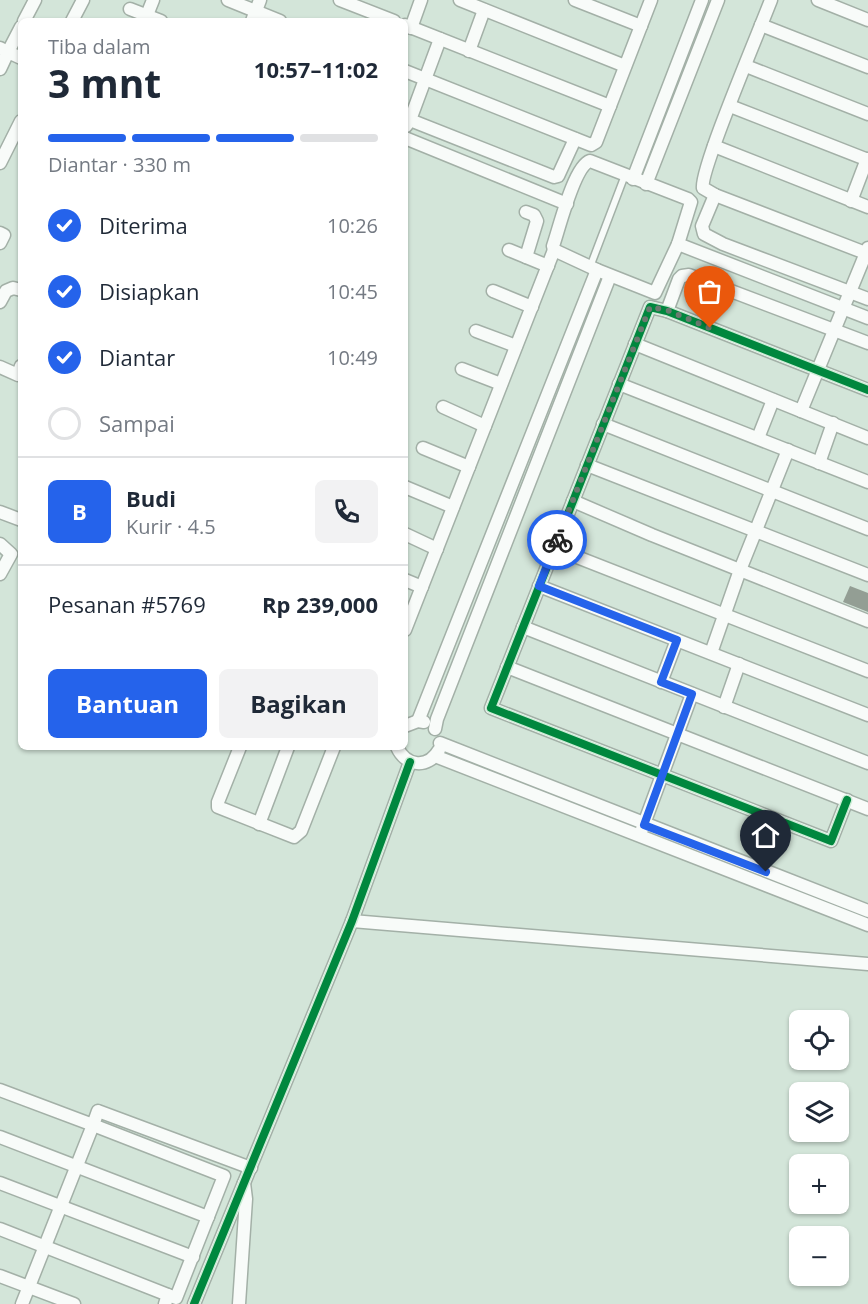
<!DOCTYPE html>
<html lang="id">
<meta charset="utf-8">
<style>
:root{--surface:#fff;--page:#f2f2f3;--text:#1f2937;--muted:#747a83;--line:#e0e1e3;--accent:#2563eb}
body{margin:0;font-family:"Open Sans",sans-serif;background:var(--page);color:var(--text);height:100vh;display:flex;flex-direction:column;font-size:22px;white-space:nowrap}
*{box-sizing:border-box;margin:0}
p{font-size:20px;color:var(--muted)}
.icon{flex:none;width:33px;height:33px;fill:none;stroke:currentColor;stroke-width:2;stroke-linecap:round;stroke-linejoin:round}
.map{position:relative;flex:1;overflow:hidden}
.side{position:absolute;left:18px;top:18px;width:390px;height:732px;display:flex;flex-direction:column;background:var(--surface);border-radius:9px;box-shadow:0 2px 4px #0004}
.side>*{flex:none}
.buttons{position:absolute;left:789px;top:1010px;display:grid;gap:12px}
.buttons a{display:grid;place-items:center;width:60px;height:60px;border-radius:9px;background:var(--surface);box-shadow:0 2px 4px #0004;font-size:30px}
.pin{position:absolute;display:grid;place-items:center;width:51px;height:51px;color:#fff;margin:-62px -26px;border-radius:50% 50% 50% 0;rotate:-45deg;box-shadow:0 0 6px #0007}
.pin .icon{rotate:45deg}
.courier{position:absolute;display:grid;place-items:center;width:60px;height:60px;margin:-30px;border:4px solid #2563eb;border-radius:50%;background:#fff;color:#222;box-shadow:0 2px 8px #0007}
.summary em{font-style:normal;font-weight:700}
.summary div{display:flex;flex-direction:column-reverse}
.summary{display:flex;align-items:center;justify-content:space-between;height:102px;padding:0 30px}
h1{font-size:39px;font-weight:700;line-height:45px}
.bar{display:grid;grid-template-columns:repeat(4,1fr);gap:9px 6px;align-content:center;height:72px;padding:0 30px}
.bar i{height:8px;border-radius:4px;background:var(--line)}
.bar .active{background:var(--accent)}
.bar p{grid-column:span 4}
.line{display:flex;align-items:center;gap:15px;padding:0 30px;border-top:2px solid var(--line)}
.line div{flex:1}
.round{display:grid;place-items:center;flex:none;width:63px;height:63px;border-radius:9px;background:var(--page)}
ol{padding:0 30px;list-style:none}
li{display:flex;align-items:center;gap:18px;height:66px}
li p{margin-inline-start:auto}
li .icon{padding:6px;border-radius:50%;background:var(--accent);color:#fff;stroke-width:4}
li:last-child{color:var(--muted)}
li i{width:33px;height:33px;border:3px solid var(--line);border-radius:50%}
.cta{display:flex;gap:12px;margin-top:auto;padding:12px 30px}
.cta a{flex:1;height:69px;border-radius:9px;background:var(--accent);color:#fff;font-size:24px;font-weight:700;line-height:69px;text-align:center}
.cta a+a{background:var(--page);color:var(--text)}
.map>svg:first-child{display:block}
</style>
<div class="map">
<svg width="868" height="1304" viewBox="0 0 868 1304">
<rect width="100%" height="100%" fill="#d3e5d9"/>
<path fill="#939e94" d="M850,586L868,593V612L843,602Z"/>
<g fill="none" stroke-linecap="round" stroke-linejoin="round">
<g stroke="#a3b0a7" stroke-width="9">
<path id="lane" d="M590,267L625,175"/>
</g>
<g stroke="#a3b0a7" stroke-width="15">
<g id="street">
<path d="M228,0L280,21"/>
<path d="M340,0L394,21"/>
<path d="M460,0L625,66"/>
<path d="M575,0L641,26"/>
<path d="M771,0C761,27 699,172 703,188L715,195L868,254"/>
<path d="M818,0L868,20"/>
<path d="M130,9L161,21"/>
<path d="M147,15L153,0"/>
<path d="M24,21L35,0"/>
<path d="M72,21L83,0"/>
<path d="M252,21L260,0"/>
<path d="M405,25L610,106"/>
<path d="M761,25L868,67"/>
<path d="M21,27L8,52L21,58"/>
<path d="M411,28L421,0"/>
<path d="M0,48L8,52L0,69"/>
<path d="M469,51L484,10"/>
<path d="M746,66L868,114"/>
<path d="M405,71L591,145L596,142L651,0"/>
<path d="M730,106L868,160"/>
<path d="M405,118L554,177L558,176L575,139"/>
<path d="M406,126L410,120L440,39"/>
<path d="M405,138L567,204"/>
<path d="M714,146L868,207"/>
<path d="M590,161L688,199L691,202L678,244L655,293L597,270L554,250L553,246C559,229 574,166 590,161Z"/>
<path d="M0,163L21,121"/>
<path d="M633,179L702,0"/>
<path d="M646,184L718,0"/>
<path d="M715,195L702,226L704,234L723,244L868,299"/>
<path d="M851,201L867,159"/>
<path d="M526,212L534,215L537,221L526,257"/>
<path d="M0,233L4,235L0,243"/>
<path d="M678,244L868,318"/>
<path d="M509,250L548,266"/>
<path d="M493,291L532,307"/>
<path d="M0,302L6,291L13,288L21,290"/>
<path d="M667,311L679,279L682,276L689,275L868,343"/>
<path d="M476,331L516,346"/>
<path d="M635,344L868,438"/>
<path d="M0,367L18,375L21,366"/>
<path d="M462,369L501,384"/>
<path d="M619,384L868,482"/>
<path d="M443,407L485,426"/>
<path d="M801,411L868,248"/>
<path d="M603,424L868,529"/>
<path d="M758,438L773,400"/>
<path d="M423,448L469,467"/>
<path d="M819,463L833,423"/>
<path d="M587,465L868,575"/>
<path d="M405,487L453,507"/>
<path d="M573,501L652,535L868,621"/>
<path d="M0,512L21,520"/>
<path d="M405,534L437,549"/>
<path d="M0,544L11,554L0,574"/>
<path d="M554,548L868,671"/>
<path d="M405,580L422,587"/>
<path d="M539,586L868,715"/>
<path d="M523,627L868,763"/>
<path d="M405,630L554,250"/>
<path d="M711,653L740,570L788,450"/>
<path d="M507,667L868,809"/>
<path d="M661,682L677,640"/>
<path d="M724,707L739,664"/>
<path d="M418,721L597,270"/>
<path d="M405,726L418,721L424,722"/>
<path d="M435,729L437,719L610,276"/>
<path d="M440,743L868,911"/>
<path d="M240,747L218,802V807L294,837L301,831L334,747"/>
<path d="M397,747C406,767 428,769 439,750"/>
<path d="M435,756L868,925"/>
<path d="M847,800L831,841L491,708L650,307L667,311L868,390"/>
<path d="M259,824L288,747"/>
<path d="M641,832L692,694"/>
<path d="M352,921L868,964"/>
<path d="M0,1090L93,1125L98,1111L251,1168"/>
<path d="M0,1137L208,1217"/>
<path d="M0,1183L193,1257"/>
<path d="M0,1229L168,1295"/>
<path d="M0,1276L74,1304"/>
<path d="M22,1304L93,1125L224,1176L176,1298L168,1295L165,1304"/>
<path d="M194,1304L352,921L410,762"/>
<path d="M239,1304L246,1199L244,1183"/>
</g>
</g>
<use href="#lane" stroke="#f8fbf9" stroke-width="6"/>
<use href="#street" stroke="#f8fbf9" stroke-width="12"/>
<g stroke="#ccecd6" stroke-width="11">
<g id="cycleway">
<path d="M847,800L831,841L491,708L650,307L667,311L868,390"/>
<path d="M194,1304L352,921L410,762"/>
</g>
</g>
<use href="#cycleway" stroke="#00873e" stroke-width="8"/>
</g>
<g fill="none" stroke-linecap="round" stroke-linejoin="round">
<path stroke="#6b7a70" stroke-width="6" stroke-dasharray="0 10.8" d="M557,540L650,307L667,310L710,328"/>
<path stroke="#2563eb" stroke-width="8" d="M557,540L539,586L677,640L661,682L692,694L644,825L766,872"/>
</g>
</svg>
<div class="buttons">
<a><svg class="icon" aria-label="locate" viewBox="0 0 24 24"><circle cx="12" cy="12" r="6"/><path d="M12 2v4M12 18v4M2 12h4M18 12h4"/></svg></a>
<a><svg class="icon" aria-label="layers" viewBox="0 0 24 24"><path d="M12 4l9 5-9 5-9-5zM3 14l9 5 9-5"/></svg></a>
<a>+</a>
<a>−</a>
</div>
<div class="pin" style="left:710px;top:328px;background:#ea580c"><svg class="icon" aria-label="bag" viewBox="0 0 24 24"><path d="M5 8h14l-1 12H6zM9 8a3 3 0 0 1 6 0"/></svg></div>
<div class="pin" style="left:766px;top:872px;background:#1f2937"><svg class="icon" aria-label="home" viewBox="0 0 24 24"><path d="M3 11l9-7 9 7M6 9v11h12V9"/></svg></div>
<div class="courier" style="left:557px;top:540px"><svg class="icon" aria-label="bike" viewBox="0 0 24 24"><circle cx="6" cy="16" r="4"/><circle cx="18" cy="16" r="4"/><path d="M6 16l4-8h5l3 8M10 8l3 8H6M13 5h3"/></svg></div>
<section class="side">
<div class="summary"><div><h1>3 mnt</h1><p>Tiba dalam</p></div><em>10:57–11:02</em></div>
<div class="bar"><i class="active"></i><i class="active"></i><i class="active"></i><i></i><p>Diantar · 330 m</p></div>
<ol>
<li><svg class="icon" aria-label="check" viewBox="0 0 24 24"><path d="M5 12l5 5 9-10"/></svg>Diterima<p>10:26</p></li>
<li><svg class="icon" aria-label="check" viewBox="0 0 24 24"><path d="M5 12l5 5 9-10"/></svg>Disiapkan<p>10:45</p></li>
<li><svg class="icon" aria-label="check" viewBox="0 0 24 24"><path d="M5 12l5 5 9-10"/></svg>Diantar<p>10:49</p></li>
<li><i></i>Sampai</li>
</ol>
<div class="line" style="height:108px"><b class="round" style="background:var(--accent);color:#fff">B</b><div><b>Budi</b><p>Kurir · 4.5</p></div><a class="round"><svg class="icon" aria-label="phone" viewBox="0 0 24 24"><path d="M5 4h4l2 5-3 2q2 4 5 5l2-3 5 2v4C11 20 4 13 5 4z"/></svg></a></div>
<div class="line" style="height:78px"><div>Pesanan #5769</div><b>Rp 239,000</b></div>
<div class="cta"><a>Bantuan</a><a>Bagikan</a></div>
</section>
</div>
